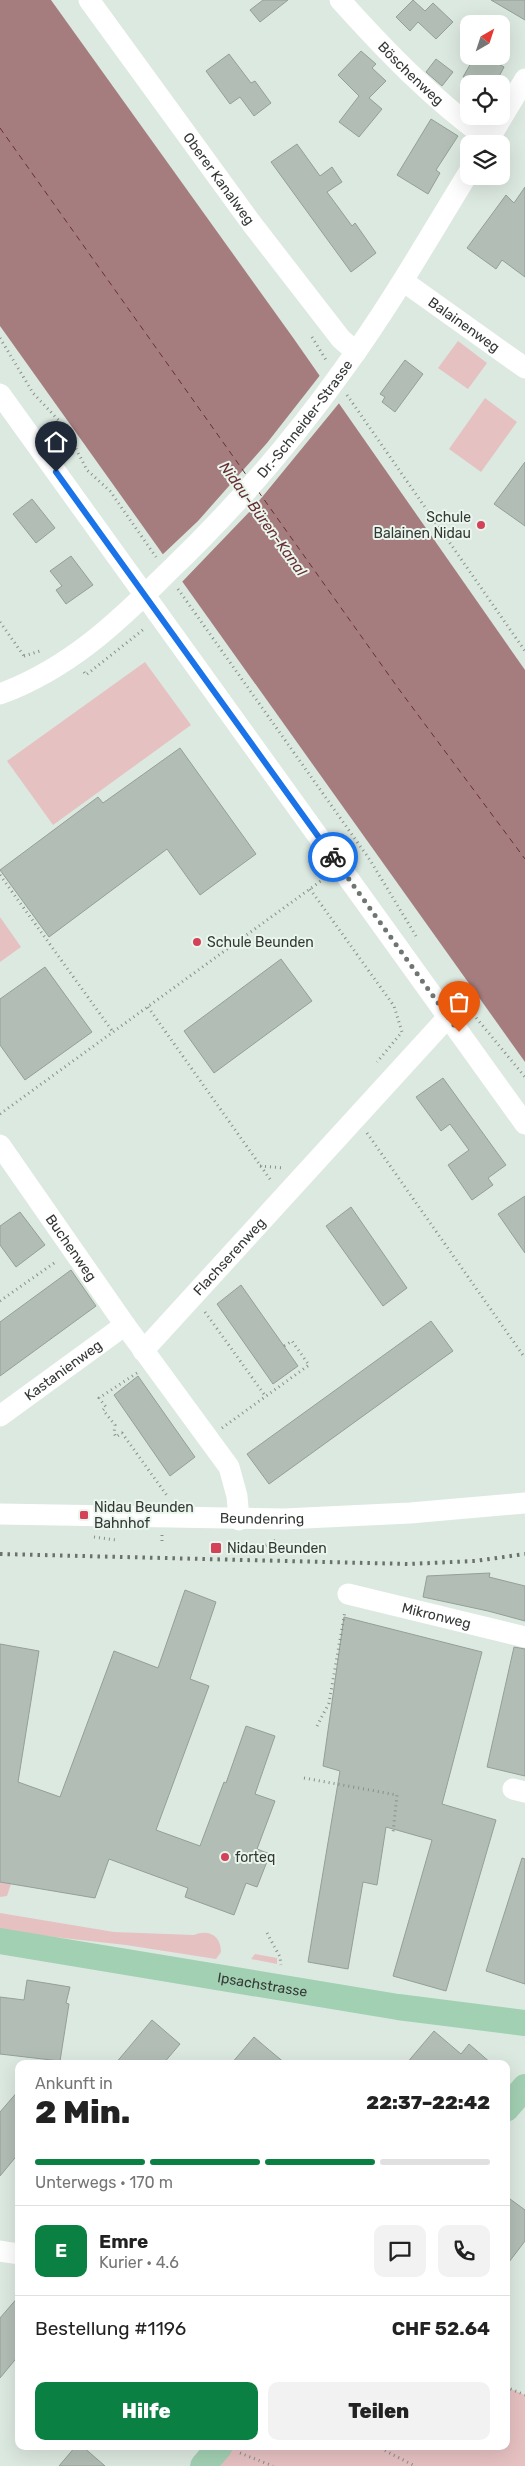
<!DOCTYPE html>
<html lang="de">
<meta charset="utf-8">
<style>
:root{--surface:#fff;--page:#f2f2f2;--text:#222;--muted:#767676;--line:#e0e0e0;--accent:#0b8043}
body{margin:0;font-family:Rubik,sans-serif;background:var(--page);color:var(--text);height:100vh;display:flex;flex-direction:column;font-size:19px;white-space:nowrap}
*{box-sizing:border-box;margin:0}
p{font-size:16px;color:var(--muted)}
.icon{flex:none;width:28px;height:28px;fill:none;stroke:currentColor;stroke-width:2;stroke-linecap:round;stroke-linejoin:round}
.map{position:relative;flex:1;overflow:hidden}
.drawer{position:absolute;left:15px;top:2060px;width:495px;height:390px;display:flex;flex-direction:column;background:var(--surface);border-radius:10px;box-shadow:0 5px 20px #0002}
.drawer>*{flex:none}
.needle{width:32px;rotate:39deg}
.fabs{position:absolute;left:460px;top:15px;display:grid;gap:10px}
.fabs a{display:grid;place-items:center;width:50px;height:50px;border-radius:10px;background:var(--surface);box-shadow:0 5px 20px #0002;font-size:25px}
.pin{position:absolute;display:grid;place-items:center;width:42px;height:42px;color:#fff;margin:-51px -21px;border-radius:50% 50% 50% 0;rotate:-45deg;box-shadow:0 0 5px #0007}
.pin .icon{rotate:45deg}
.courier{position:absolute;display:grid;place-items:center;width:50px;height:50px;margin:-25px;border:4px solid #1a73e8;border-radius:50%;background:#fff;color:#222;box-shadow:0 1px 6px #0007}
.headline em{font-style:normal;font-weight:800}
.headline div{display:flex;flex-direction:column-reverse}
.headline{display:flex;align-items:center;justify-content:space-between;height:85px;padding:0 20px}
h1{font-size:32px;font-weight:800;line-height:38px}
.bar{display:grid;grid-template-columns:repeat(4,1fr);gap:8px 5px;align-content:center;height:60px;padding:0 20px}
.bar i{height:6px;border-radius:4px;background:var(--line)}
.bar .selected{background:var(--accent)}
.bar p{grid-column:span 4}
.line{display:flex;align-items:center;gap:12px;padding:0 20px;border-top:1px solid var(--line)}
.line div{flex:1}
.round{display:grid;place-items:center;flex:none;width:52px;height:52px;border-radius:10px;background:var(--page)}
.action{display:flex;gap:10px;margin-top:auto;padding:10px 20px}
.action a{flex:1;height:58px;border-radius:10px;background:var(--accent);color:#fff;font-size:20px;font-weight:800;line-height:58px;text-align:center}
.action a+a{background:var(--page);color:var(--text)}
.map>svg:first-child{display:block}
</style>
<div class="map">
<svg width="525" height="2466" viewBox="0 0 525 2466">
<rect width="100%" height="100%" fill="#dce9e0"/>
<g fill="#e6c1c2">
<path d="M458,341L487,363L468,389L438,368Z"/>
<path d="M485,398L517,422L481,472L449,449Z"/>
<path d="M145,662L191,725L53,825L7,761Z"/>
<path d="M0,917L21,947L0,962Z"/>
<path d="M0,1882L11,1884L7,1896L0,1897Z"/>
<path d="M0,1913L114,1932L194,1935C208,1929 221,1935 221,1952L216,1959L126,1945L0,1931Z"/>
<path d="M255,1954L277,1958V1964L251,1959Z"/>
<path d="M506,2387L525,2395V2466H218L234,2446H506Z"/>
</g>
<path fill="#a67d7e" d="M0,0H51L294,339L525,670V1062L0,326Z"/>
<path fill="#dce9e0" d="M321,374L340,402L254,507L181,583L161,556L198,521L267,443Z"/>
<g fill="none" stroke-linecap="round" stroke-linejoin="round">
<g stroke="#682f34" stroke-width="1" stroke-dasharray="6 5" stroke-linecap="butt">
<path d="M0,128L247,476"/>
<path d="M258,491L398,688L525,859"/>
</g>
</g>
<g fill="#b2beb5" stroke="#949f97">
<path d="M263,0H288L260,22L250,10Z"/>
<path d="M413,0L425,11L433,3L453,22L436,39L418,22L410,31L396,17Z"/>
<path d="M491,0H525V20Z"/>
<path d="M361,51L376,64L372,68L386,81L369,98L382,109L359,137L339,122L359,96L338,75Z"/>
<path d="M229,54L251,83L255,81L271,103L254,116L240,97L230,104L206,71Z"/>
<path d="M475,56H484L504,67L495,84H476L463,77Z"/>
<path d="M436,59L453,72L442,86L426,72Z"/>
<path d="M431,119L458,136L436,170L440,173L428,194L397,175Z"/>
<path d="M297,144L320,176L332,167L342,182L327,192L352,226L355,223L376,253L351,272L271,162Z"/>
<path d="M525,187V277L502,260L496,269L467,248L506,195L514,203Z"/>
<path d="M405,360L423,374L395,412L382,402L385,397L380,394Z"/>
<path d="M525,462V526L494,504Z"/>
<path d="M32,499L55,528L36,543L13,514Z"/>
<path d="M71,556L93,585L66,604L56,590L62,586L50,571Z"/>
<path d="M180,748L256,854L200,895L167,849L49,937L0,870L98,797L103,803Z"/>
<path d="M281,959L312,1001L214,1073L184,1031Z"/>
<path d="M45,967L92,1032L25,1080L0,1045V999Z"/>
<path d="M443,1078L506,1165L488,1178L493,1185L472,1200L448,1165L469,1150L450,1124L441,1131L416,1097Z"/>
<path d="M525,1196V1253L498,1214Z"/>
<path d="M351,1207L407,1288L383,1306L326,1226Z"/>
<path d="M20,1212L45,1245L16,1267L0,1245V1226Z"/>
<path d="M71,1270L96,1306L0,1376V1322Z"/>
<path d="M241,1285L298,1366L273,1384L217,1304Z"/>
<path d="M431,1321L453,1351L269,1484L247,1454Z"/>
<path d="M138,1376L195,1457L170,1476L114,1395Z"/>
<path d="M490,1573L489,1577L525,1586V1621L488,1611L423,1597L427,1576Z"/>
<path d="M185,1590L216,1602L190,1679L209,1686L156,1830L200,1846L224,1782L226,1783L246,1726L275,1736L255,1794L275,1801L257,1849L270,1854L257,1887L246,1883L234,1915L185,1897L188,1888L109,1859L95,1898L0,1882V1644L39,1651L18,1782L60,1797L114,1651L158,1668Z"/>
<path d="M344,1617L482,1652L442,1804L496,1820L446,1991L393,1976L432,1840L386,1827L377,1885L363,1882L348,1969L308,1962L340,1771L323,1766Z"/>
<path d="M514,1647L525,1649V1776L487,1767Z"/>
<path d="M522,1858L525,1859V1984L486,1971Z"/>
<path d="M27,1980L70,1987L66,2003L69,2004L60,2061L0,2054V1997L24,2000Z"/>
<path d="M152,2020L180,2044L163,2064H115Z"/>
<path d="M434,2031L461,2054L469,2044L492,2064H406Z"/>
<path d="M254,2037L268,2049L286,2064H231Z"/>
<path d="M19,2090V2153L0,2176V2112Z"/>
<path d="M506,2196L525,2210V2241L506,2266Z"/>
<path d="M19,2296V2355L0,2378V2318Z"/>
<path d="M76,2446H82L105,2466H59Z"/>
</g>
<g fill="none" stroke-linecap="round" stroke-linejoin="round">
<g stroke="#87908a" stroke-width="3" stroke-dasharray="1 4" stroke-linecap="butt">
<path d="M312,337L326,360"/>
<path d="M0,338L33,393L64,426L87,470L110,491L156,557"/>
<path d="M347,395L525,651"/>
<path d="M178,589L370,860L416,936"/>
<path d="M0,622L24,656"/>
<path d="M24,656L40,651"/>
<path d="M84,672L86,675L144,629"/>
<path d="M0,875L113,1032"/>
<path d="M310,889L394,1006L402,1032L377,1062"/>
<path d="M148,1007L272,1182"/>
<path d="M473,1014L525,1077"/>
<path d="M0,1114L325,878"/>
<path d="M367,1133L525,1358"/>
<path d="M260,1166L284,1168"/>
<path d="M0,1301L57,1261"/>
<path d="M205,1312L266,1397"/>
<path d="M137,1373L99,1398L106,1407L103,1410L115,1425L114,1433L116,1437L122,1433L168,1497"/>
<path d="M222,1428L309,1365L292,1341L284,1346"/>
<path d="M162,1535V1544"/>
<path d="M94,1537L116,1540V1542"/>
<path d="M241,1548H260L278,1539"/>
<path d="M317,1726L329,1703L345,1611"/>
<path d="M304,1778L397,1795L393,1833"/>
<path d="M267,1933L280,1957L281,1965"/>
<path d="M506,2387L525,2395"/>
<path d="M376,2446L415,2466"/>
<path d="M240,2453L273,2466"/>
</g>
<g stroke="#fff" stroke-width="21">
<path id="s1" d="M89,0L252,224L341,339L356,352"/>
<path id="s2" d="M340,0C385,50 433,100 488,139"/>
<path d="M486,144L525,79"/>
<path id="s3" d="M403,281L525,368"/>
<path d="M0,394L525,1124"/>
<path id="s4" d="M0,694C68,669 117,623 167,573C232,511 291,443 343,370C389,307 428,239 469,172"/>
<path id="s5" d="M0,1145L125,1325L229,1467L237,1496L239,1520"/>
<path id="s6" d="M143,1351L448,1017"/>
<path id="s7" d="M0,1416L125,1325"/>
<path id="s8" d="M0,1514L284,1519L410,1513L525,1503"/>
<path id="s9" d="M348,1594L525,1637"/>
<path d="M513,1789L525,1792"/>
<path d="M0,2251L19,2254"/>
</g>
<g stroke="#a2d0b3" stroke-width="26">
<path id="s10" d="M0,1941L398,2007L525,2023"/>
<path d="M506,2109L525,2087"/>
<path d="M203,2466L220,2446"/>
</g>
<path stroke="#6a716c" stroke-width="4" stroke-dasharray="2.5 5" stroke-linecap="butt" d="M0,1554L408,1564L475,1561L525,1554"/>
</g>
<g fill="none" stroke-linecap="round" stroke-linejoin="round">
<path stroke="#6f7671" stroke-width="5" stroke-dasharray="0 9" d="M333,857L459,1032"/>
<path stroke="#1a73e8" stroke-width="6" d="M56,472L333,857"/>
</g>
<g fill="#d34257" stroke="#eaf6ed" stroke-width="2">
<circle cx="481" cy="525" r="5"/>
<circle cx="197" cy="942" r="5"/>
<rect x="79" y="1510" width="10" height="10" rx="2.5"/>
<rect x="210" y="1542" width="12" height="12" rx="2.5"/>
<circle cx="225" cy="1857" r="5"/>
</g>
<g text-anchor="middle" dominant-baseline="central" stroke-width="4" stroke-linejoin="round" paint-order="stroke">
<g font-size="14" fill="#343835" stroke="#eaf6ed">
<text stroke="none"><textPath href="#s2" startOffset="102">Böschenweg</textPath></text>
<text stroke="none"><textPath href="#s1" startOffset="221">Oberer Kanalweg</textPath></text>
<text stroke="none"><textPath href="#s3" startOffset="75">Balainenweg</textPath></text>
<text stroke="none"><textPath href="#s4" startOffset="415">Dr.-Schneider-Strasse</textPath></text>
<text stroke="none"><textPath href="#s5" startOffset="125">Buchenweg</textPath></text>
<text stroke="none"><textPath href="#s6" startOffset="128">Flachserenweg</textPath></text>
<text stroke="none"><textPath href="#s7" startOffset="78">Kastanienweg</textPath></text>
<text stroke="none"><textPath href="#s8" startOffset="262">Beundenring</textPath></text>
<text stroke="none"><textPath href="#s9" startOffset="91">Mikronweg</textPath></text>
<text stroke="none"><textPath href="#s10" startOffset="266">Ipsachstrasse</textPath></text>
</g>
<g font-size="14" fill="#343835" stroke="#eaf6ed" text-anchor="start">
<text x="471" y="517" text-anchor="end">Schule<tspan x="471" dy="16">Balainen Nidau</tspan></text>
<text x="207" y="942">Schule Beunden</text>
<text x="94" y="1507">Nidau Beunden<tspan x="94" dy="16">Bahnhof</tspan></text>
<text x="227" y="1548">Nidau Beunden</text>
<text x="235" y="1857">forteq</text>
</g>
<g font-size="15" font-style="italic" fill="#682f34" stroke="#eaf6ed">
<text transform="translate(263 519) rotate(54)">Nidau-Büren-Kanal</text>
</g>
</g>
</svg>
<div class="fabs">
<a><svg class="needle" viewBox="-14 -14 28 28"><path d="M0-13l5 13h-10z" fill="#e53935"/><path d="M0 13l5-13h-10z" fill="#767676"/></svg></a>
<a><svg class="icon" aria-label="locate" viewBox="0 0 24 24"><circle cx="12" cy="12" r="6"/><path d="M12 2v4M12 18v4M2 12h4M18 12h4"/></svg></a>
<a><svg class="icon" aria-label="layers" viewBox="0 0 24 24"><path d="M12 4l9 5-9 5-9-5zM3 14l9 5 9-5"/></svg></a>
</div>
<div class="pin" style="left:459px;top:1032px;background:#ea580c"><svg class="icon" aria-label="bag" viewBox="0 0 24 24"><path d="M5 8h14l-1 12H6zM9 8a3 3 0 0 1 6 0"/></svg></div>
<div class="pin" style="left:56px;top:472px;background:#1f2937"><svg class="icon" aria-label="home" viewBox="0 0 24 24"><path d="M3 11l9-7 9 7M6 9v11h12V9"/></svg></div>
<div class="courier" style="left:333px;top:857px"><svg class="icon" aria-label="bike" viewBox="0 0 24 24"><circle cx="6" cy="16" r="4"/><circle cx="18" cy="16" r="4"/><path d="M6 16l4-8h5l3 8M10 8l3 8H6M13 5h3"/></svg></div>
<section class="drawer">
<div class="headline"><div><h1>2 Min.</h1><p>Ankunft in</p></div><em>22:37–22:42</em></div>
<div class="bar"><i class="selected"></i><i class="selected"></i><i class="selected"></i><i></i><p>Unterwegs · 170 m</p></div>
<div class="line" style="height:90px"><b class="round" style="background:var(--accent);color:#fff">E</b><div><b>Emre</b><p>Kurier · 4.6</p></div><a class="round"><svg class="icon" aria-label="chat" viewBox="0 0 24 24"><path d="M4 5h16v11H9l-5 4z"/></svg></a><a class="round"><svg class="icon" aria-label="phone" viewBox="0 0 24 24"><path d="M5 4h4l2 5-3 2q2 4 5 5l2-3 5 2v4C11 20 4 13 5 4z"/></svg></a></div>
<div class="line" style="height:65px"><div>Bestellung #1196</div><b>CHF 52.64</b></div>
<div class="action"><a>Hilfe</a><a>Teilen</a></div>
</section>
</div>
